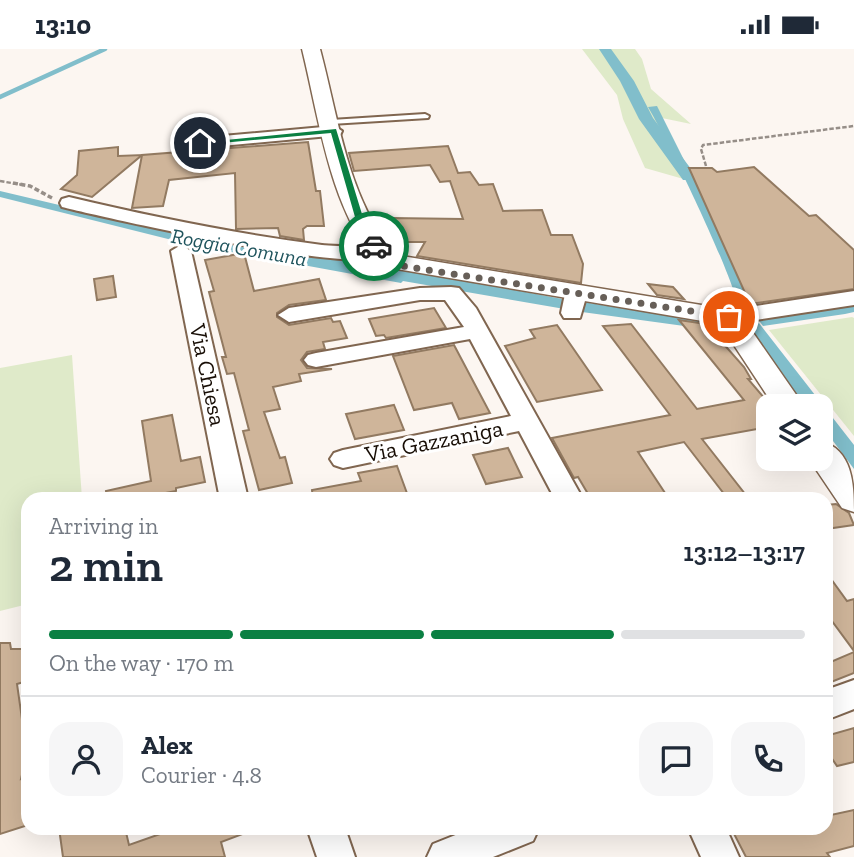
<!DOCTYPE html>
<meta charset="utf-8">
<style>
:root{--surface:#fff;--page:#f6f6f7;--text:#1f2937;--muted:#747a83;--line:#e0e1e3;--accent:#0b8043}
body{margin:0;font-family:"Zilla Slab",serif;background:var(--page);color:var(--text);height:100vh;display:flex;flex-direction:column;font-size:26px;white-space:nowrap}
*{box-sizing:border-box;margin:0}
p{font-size:23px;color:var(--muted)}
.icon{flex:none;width:38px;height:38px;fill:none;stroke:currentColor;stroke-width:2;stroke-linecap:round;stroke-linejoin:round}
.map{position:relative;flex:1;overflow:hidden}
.drawer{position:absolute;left:21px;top:443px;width:812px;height:343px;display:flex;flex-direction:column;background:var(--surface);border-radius:21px;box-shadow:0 7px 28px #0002}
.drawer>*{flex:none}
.buttons{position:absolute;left:756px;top:345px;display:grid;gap:14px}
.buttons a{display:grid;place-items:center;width:77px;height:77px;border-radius:14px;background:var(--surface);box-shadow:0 7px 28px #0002;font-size:35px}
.pin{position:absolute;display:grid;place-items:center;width:60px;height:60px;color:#fff;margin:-30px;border:4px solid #fff;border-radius:50%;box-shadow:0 2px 7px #0007}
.courier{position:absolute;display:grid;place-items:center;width:70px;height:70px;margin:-35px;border:5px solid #0b8043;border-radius:50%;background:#fff;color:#222;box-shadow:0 2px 9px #0007}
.summary em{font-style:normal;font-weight:600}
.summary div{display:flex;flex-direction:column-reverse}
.summary{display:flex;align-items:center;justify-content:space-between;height:119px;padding:0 28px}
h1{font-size:46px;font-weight:600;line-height:52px}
.bar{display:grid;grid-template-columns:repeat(4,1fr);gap:10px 7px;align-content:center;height:84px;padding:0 28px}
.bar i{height:9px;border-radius:5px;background:var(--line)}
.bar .active{background:var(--accent)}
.bar p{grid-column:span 4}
.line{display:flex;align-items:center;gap:18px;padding:0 28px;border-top:2px solid var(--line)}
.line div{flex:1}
.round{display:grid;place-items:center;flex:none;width:74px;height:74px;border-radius:21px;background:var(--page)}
.status{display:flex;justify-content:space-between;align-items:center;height:49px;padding:0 35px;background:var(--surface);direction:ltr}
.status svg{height:19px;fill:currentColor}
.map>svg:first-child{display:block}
</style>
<div class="status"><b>13:10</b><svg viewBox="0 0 49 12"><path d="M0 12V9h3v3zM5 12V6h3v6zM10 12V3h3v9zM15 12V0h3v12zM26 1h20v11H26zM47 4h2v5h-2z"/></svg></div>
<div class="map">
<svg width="854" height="808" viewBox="0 0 854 808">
<rect width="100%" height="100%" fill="#fcf6f1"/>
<g fill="#dfeac9">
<path d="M582,0H635L642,10L651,40L691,75L657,68L687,131L645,119L623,70L617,46Z"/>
<path d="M852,268L854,269V387L769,281Z"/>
<path d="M72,306L82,450H28V555L0,562V319Z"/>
</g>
<g fill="#81becb">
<path d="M657,57L716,175L755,269L854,396V420L821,376V357H806L741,274C745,248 666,88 648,58Z"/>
<path d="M0,142L203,190L372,214L557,249L724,275L728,283L582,263L403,232L401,234L188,195L0,148Z"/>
<path d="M854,253V263L845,265L763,277L757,269Z"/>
</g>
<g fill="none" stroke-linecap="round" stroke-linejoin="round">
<path stroke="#81becb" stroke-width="4.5" d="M0,48L105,0"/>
<path fill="#81becb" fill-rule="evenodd" d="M599,0H611L634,32L653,69L697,128L695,131H683L639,70L620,32Z"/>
</g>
<g fill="#cfb59a" stroke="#927a61" stroke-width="2">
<path d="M308,93L316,142H320L324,177H307L303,180L304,191L280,187L278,179L236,180L235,124L169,131L163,157L132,159L142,106Z"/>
<path d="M448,97L458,124L470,123L479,136L493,135L503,162L542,161L551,186H572L583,215L581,234L417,207L425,193H393L392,169L463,170L450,132L440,133L430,116L354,122L349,104Z"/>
<path d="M118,98V107L142,106L92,148L61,140L77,126L79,102Z"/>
<path d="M754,118L809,167L816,166L854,201V240L750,255L689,119H712L717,123Z"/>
<path d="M244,204L254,242L319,230L326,251L289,256L277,264V268L289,276L331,269L333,273L340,272L347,289L323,293L325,300L307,303L301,311L307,319L332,320L299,325L301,332L273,338L280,360L264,363L280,409L285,408L292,434L259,441L243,382L249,381L234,324L227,325L222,308H226L209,243L214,242L205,211Z"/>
<path d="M113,227L116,248L97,251L94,230Z"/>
<path d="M648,235L673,238L684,250L657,246Z"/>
<path d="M434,259L446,279L386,289L384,286L376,287L369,270Z"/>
<path d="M679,271L706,275L744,318L751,330H748L771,357L768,378L702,390L749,450H728L684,393L638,403L669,450H591L578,428L574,429L552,389L670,366L603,277L631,275L697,360L744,351Z"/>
<path d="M557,276L602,341L537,353L505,297L535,289L530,281Z"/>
<path d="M454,296L490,364L459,370L452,354L414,361L393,307Z"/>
<path d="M394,356L404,381L355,390L346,365Z"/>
<path d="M172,366L181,412L200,408L205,433L176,439V442L160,445L161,450H107L106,442L151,432L142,372Z"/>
<path d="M508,399L522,428L486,435L473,406Z"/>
<path d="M397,417L408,447L313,450L312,441L361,432L358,424Z"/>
<path d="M836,455L849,464L854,476L826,480V456Z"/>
<path d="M826,523L847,552L854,550V602L826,564Z"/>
<path d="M0,594H10L11,600H26L27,632L17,635L27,705L21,730L28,728V776L0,785Z"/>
<path d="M854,603V624L826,635V615Z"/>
<path d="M854,679V713L837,717L826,701V687Z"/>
<path d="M854,761V797L827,804L830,808H746L731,779H826V767Z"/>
<path d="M59,779H125L129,796L177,779L256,780L221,793L225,808H63Z"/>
</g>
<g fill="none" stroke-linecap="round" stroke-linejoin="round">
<g stroke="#806650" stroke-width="4">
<path id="service" d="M425,65L429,67L428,69L331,75L327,73L331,71Z"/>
</g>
<g stroke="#806650" stroke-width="4">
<g id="minor">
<path d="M334,77L342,82L340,86L200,99L191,94L200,89Z"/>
<path d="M69,148C153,168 237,185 322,196C336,198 383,196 389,205C371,230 102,168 62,158L60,154L62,150Z"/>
<path d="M181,196L191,202L248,450H220L171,202Z"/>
<path d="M451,238L459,239L476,259L583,450H555L519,382L343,419L334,416L330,410L334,404L343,401L511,367L470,290L316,318L308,316L304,311L308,306L316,304L464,278L445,251H420L289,273L278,266L289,259L420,239Z"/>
<path d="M576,239L587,245L580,269H564L561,264L565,245Z"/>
<path d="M854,242V256L729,275L718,268L729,261Z"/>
<path d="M854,631V660L826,671V641Z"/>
<path d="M307,779H345L355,808H317Z"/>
<path d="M473,779H539L533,792L493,808H427L433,795Z"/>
<path d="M688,779H726L739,808H701Z"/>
</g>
</g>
<g stroke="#806650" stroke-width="3">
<g id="tertiary">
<path d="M302,0H320C338,67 348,152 396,206L738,262L804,357H774L720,275L379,217C329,158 320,73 302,0Z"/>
<path d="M821,392C853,401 854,436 854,463L842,459L809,410H821Z"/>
</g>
</g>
<g stroke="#968e88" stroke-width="2.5" stroke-dasharray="4.5 2" stroke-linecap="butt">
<path d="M706,117L701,100L703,96L854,77"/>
<path d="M0,132L23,136"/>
</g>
<path stroke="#968e88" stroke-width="3.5" stroke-dasharray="5 2.5" stroke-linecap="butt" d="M13,134L30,137L52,149"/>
<use href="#service" fill="#fff" fill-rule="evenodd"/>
<use href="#minor" fill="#fff" fill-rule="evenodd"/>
<use href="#tertiary" fill="#fff" fill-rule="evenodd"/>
</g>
<path fill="#0b8043" d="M336,80L365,175L377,199H371L357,175L331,84L200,96L196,94Z"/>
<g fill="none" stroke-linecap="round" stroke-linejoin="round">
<path stroke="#675f58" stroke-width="7" stroke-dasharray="0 12.6" d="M374,197L388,212L402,217L729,268"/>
</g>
<g text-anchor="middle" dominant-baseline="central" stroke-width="6" stroke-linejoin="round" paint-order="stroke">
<g font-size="21" font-style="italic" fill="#1e535c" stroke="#fff">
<text transform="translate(239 198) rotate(10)">Roggia Comuna</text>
</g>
<g font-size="23" fill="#170d05" stroke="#fff">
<text transform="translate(208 326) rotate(78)">Via Chiesa</text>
<text transform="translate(434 392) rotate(-11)">Via Gazzaniga</text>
</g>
</g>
</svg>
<div class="buttons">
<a><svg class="icon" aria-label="layers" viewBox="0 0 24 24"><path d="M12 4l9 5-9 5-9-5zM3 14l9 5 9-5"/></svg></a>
</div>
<div class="pin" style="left:729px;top:268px;background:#ea580c"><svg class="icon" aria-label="bag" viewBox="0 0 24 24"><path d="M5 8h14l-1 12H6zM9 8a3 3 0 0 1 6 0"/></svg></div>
<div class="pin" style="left:200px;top:94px;background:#1f2937"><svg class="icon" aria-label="home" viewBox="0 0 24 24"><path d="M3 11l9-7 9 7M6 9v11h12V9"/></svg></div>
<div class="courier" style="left:374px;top:197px"><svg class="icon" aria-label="car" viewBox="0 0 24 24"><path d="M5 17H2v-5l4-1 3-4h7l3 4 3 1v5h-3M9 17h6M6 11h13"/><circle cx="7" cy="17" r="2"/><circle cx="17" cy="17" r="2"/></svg></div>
<section class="drawer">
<div class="summary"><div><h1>2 min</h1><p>Arriving in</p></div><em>13:12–13:17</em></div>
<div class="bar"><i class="active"></i><i class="active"></i><i class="active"></i><i></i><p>On the way · 170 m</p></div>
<div class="line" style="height:126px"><a class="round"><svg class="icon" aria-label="person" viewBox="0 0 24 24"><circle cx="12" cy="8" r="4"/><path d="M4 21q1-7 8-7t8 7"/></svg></a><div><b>Alex</b><p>Courier · 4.8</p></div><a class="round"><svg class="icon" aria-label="chat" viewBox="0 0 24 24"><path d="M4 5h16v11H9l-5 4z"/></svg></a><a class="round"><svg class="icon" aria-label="phone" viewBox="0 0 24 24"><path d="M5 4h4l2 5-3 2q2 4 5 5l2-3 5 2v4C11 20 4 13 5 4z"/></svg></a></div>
</section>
</div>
